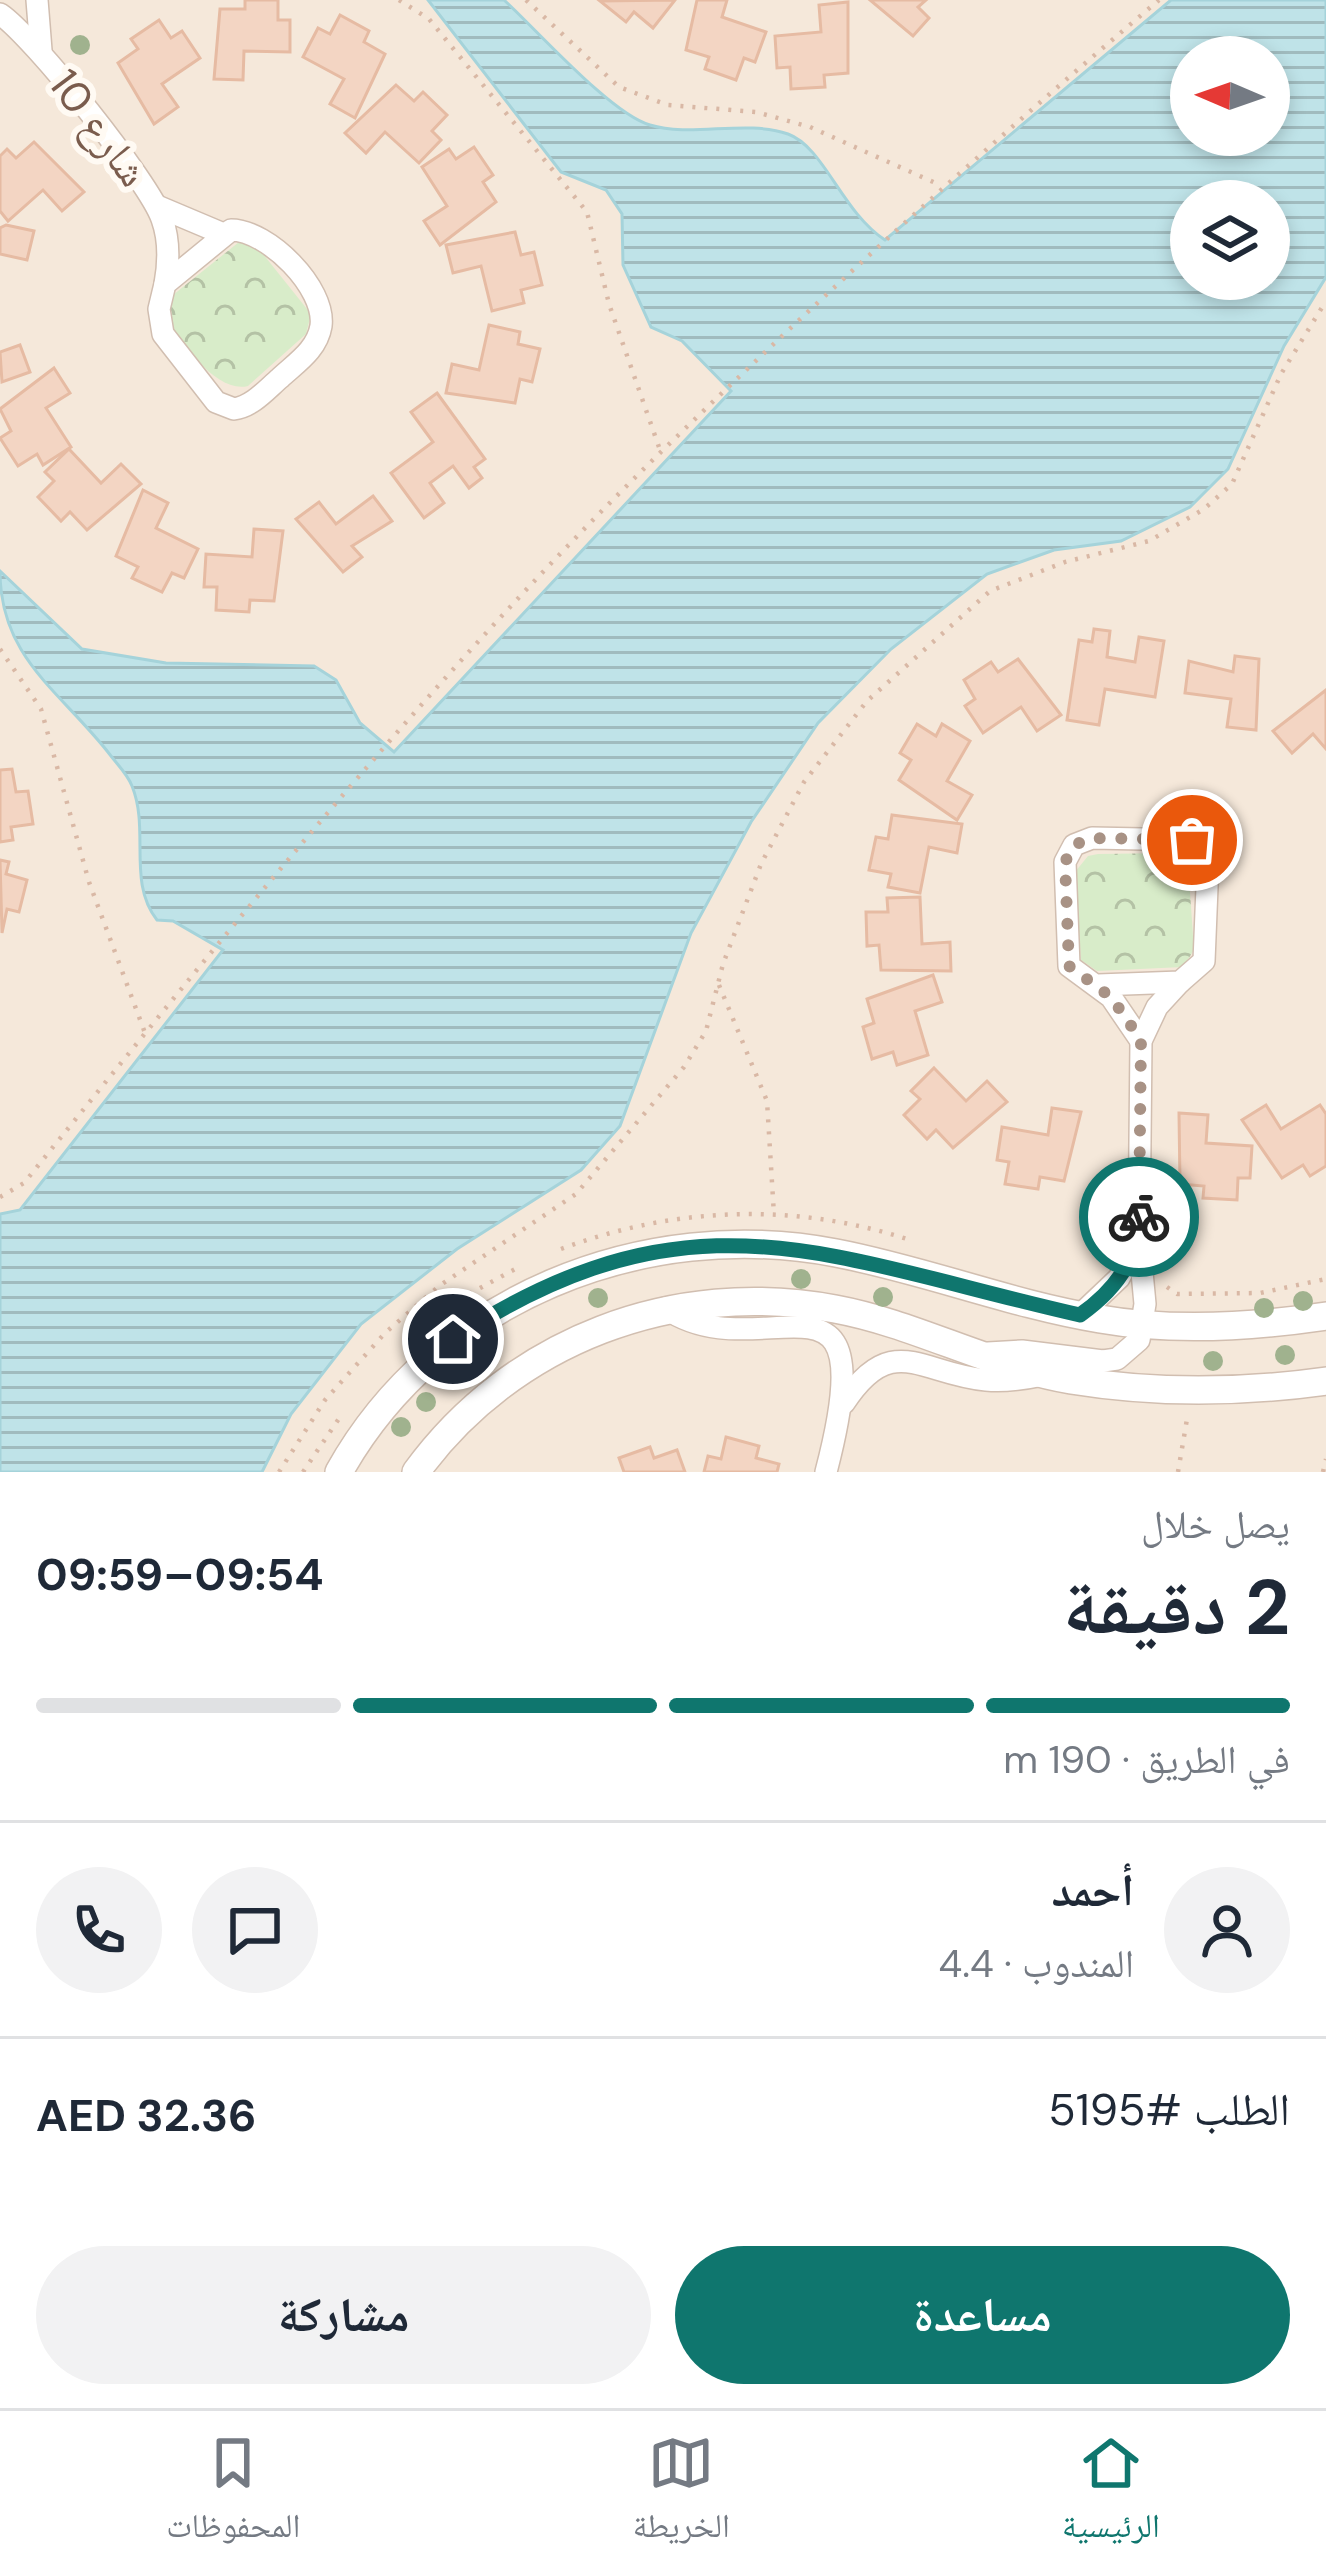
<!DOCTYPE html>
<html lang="ar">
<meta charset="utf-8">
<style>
:root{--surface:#fff;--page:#f2f2f3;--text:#1f2937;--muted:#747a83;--line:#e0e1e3;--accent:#0f766e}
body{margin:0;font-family:"DM Sans","Noto Naskh Arabic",sans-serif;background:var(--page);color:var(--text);direction:rtl;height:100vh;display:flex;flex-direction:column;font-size:45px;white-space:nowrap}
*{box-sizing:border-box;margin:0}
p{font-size:39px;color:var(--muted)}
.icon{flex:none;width:66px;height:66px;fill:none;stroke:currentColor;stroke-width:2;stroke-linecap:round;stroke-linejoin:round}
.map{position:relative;height:1472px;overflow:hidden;direction:ltr}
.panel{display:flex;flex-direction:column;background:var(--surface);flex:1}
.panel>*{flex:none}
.needle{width:78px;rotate:272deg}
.tools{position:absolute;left:1170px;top:36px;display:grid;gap:24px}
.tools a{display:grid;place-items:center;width:120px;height:120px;border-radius:50%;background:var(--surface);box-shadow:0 6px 18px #0003;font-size:60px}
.pin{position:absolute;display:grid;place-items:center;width:102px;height:102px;color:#fff;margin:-51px;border:6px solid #fff;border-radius:50%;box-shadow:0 3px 12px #0007}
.courier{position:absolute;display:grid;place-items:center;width:120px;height:120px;margin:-60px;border:9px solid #0f766e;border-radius:50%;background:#fff;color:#222;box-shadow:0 3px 15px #0007}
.headline em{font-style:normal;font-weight:700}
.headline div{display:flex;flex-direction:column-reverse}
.headline{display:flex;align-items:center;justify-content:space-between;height:204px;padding:0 36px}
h1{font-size:78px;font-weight:700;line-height:90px}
.bar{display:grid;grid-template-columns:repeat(4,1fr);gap:18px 12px;align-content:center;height:144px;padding:0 36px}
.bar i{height:15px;border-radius:9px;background:var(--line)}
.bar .on{background:var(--accent)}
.bar p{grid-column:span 4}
.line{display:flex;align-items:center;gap:30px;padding:0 36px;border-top:3px solid var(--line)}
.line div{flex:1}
.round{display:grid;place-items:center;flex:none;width:126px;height:126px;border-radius:63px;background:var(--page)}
.cta{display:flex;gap:24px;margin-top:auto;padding:24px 36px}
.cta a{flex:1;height:138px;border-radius:72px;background:var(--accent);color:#fff;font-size:48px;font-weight:700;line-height:138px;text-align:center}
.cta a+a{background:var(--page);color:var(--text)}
.tabs{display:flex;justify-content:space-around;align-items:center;height:168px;border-top:3px solid var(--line);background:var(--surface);font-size:33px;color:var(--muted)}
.tabs a{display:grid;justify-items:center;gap:6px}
.tabs .on{color:var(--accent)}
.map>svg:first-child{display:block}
</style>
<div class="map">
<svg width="1326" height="1472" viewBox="0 0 1326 1472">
<defs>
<pattern id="forest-crowns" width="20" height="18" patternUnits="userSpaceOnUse" patternTransform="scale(3)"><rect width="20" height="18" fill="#d8ecc9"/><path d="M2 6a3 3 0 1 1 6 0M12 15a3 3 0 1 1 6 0" fill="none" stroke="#b4c2a5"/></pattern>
<pattern id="water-rules" width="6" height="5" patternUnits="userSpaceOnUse" patternTransform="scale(3)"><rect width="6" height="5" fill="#bfe3e8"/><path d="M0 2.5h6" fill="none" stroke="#a0bbbe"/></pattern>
</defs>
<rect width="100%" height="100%" fill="#fdf6ec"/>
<path fill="#f5e8da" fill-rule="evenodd" d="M0,0H1326V1472H0ZM1191,57H1269V135H1191ZM1191,201H1269V279H1191Z"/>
<g fill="url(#forest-crowns)">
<path d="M239,242L259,249L311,314L306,334L248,386C217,394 181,343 167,318L173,295Z"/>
<path d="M1098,854L1169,853L1188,863L1194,950L1183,967L1097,971L1081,960L1075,872L1088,856Z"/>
</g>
<path fill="url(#water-rules)" stroke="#a5d3da" stroke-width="3" fill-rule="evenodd" d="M428,0H504C537,30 611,114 650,125C692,138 745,119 788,134C824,147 842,212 885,240L1171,0H1326V277L1284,346L1228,469L1190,507L1121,541L1054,550L987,574L891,649L818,723L751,822L691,933L620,1126L581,1170L457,1249L361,1324L291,1414L262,1472H0V1214L20,1210L223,950L173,921L157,920C127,882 150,830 132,786C128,775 118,765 111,756C62,692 0,659 0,571L82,649L166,663L314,666L336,680L360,723L394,752L731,391L682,341L651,327L623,265L622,214L606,190L561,172ZM1191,57H1269V135H1191ZM1191,201H1269V279H1191Z"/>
<g fill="#f3d5c3" stroke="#e6bba3" stroke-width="3">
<path d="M245,0H278V20H290V52L244,51L243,80L214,79L220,9H245Z"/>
<path d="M675,0L653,28L634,12L626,22L600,1Z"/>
<path d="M697,0H727L722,17L766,32L755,62L744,58L736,80L705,69L709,57L686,50Z"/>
<path d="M870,0H926L918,7L929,18L913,36Z"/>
<path d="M848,2V73L824,75L825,87L791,89L790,67L777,68L775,36L821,32L819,5Z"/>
<path d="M340,15L369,31L364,42L385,54L355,118L330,104L344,79L303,57L318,28L330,34Z"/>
<path d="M159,20L171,38L182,31L200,58L162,84L178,107L154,124L118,63L138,49L131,39Z"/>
<path d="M396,85L414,101L423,92L447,115L432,131L441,140L419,163L385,132L366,153L345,133Z"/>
<path d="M34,142L84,192L62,211L43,190L8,221L0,211V156L7,149L16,158Z"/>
<path d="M474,147L493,175L483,182L496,202L440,245L424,221L447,206L422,167L449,149L456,159Z"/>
<path d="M6,225L34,231L27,260L0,254V228Z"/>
<path d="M515,232L521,255L534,252L542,285L521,290L524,303L492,311L481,266L453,273L446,245Z"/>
<path d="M489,325L520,332L518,344L540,349L532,382L520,379L515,403L446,393L452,364L479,370Z"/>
<path d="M20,345L30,372L2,382L0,352Z"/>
<path d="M54,368L70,393L46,408L71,447L43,465L37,454L18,466L0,438L11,431L0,409Z"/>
<path d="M437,393L485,459L474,467L482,478L469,488L453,466L430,483L444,503L424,518L391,473L433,442L411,412Z"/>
<path d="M69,449L101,483L121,464L141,484L87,530L70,512L61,521L38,497L54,481L45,472Z"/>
<path d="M143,490L168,503L156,528L198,549L184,578L172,573L162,592L132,578L138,567L116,556Z"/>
<path d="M373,496L392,521L352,546L362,557L343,572L296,519L319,502L336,524Z"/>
<path d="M254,529L283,531L274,601L250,600L249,612L216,610L217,587H204L206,554L252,557Z"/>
<path d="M1094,629L1110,631L1107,657L1135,662L1139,637L1164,641L1155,697L1105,689L1099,725L1067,720L1079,640L1092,642Z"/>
<path d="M1235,656L1259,659L1256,730L1227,727L1231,699L1185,693L1189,661L1233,672Z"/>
<path d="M1018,659L1061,715L1037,731L1021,707L983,733L965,706L975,699L964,680L991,662L998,672Z"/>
<path d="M1326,690V749L1313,734L1292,753L1273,731Z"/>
<path d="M917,724L936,736L942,724L970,741L947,781L972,795L957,820L899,780L911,760L900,753Z"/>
<path d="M12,769L16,792L28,791L33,824L11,827L13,840L0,842V770Z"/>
<path d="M892,815L962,824L957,853L929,847L920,893L888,887L891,874L869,870L876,837L888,839Z"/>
<path d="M0,860L9,862L6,874L27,880L19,912L7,909L2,933Z"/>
<path d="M920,897L922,944L950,942L951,971L881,970L879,945L867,946L866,912H888L887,898Z"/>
<path d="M933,975L942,1002L915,1011L928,1055L897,1065L893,1052L872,1059L863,1027L874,1023L867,999Z"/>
<path d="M934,1068L966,1101L987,1081L1007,1102L953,1148L936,1130L927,1139L904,1115L920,1099L911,1091Z"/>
<path d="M1266,1105L1281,1129L1320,1105L1326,1114V1166L1310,1176L1303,1165L1282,1178L1242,1120Z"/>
<path d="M1052,1108L1081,1112L1064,1181L1040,1177L1038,1189L1005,1184L1009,1162L997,1160L1002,1127L1048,1135Z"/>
<path d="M1179,1113L1208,1115L1206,1143L1252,1146L1250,1178H1238L1237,1200L1203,1198L1204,1186L1180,1184Z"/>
<path d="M726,1437L759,1446L756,1458L779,1464L777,1472H704L708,1456L721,1459Z"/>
<path d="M650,1447L654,1458L677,1450L685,1472H624L619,1458Z"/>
</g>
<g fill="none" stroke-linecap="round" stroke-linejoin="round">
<g stroke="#d1beb0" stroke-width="24">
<g id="minor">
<path d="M37,0L41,50"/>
<path d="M0,14C33,36 150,183 162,219C170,241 169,262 165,284"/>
<path d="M157,206L221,233"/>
<path d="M231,230C268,230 326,288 321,326C317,350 296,363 280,378C266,390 253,406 234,409L216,402L163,334L159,309L165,284Z"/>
<path d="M1098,985L1180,982L1204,961L1208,863L1193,840L1092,838L1074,845L1065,862L1069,966L1111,997L1141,1041"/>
<path d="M665,1308C762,1375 887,1238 826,1472"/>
<path d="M1080,1315L1119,1278L1139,1241"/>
<path d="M988,1353L1022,1351L1103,1361L1117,1359L1139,1340L1145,1304L1139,1240L1141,1041L1157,1007L1180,982"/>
<path d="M844,1403C892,1330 921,1374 986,1380C1006,1382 1024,1379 1043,1375"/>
</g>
</g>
<g stroke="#d1beb0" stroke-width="30">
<g id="tertiary">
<path d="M339,1472C436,1298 644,1216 836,1253C925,1270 1010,1304 1100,1319C1174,1332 1252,1327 1326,1316"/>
<path d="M416,1472C512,1340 675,1279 835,1309C916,1324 989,1366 1071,1380C1157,1394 1240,1393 1326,1381"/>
</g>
</g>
<g stroke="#d9b8a5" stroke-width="4.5" stroke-dasharray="3 9" stroke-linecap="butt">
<path d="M399,0L429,19L587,212L609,304L660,450"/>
<path d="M526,0L619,87L668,105L756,112L810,127L940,185"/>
<path d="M0,649L41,709L89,882L145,1033"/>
<path d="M719,985L767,1101L774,1215"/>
<path d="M0,1197L24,1183C227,932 431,676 662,451C823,294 988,145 1159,0"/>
<path d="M561,1249C676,1206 797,1202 913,1241"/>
<path d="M1167,1287L1177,1294L1260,1293L1326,1279"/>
<path d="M421,1329L458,1300L517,1268"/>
<path d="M279,1472L325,1400L385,1333L439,1286L576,1194L684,1067L706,1031L723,964L761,864L804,782L867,701L990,591L1065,562L1149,541L1204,509L1232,484L1281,374L1326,301"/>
<path d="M303,1472L340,1417"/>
<path d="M1178,1472L1187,1419"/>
<path d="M1323,1472L1326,1459"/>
</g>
<use href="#minor" stroke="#fff" stroke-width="21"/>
<use href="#tertiary" stroke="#fff" stroke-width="27"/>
</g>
<g fill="#a0b28e">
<circle cx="80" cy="45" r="10"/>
<circle cx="801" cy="1279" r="10"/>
<circle cx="883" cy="1297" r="10"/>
<circle cx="598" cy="1298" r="10"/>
<circle cx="1303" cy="1301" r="10"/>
<circle cx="1264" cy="1308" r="10"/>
<circle cx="1285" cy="1355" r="10"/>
<circle cx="1213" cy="1361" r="10"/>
<circle cx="455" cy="1376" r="10"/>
<circle cx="426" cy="1402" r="10"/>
<circle cx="401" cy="1427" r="10"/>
</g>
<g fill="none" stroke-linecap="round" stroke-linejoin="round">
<path stroke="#a89285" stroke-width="12" stroke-dasharray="0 21.6" d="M1139,1217L1141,1040L1111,997L1069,966L1065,862L1074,845L1092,838L1192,840"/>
<path stroke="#0f766e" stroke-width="15" d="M453,1339C693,1182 828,1258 1080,1315C1114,1291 1139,1259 1139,1217"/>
</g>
<g text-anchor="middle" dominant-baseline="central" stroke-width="12" stroke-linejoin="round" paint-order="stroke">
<g font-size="42" fill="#7a5c4d" stroke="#fffaf3">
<text transform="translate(99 128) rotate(53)">شارع 10</text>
</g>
</g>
</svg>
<div class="tools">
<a><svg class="needle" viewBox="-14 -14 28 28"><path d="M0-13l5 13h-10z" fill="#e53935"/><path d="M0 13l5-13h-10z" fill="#747a83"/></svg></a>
<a><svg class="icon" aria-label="layers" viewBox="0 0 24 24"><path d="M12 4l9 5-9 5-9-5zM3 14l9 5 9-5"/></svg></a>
</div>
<div class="pin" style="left:1192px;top:840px;background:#ea580c"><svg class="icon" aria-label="bag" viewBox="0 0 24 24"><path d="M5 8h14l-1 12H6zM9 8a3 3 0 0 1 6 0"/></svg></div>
<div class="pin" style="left:453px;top:1339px;background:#1f2937"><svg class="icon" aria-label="home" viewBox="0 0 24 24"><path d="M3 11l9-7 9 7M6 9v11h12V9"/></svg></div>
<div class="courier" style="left:1139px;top:1217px"><svg class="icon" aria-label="bike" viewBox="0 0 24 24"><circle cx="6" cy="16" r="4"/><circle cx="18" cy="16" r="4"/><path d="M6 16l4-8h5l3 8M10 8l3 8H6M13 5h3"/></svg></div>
</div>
<section class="panel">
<div class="headline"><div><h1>2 دقيقة</h1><p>يصل خلال</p></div><em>09:54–09:59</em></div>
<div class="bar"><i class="on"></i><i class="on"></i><i class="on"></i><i></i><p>في الطريق · 190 m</p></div>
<div class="line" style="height:216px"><a class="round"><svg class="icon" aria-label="person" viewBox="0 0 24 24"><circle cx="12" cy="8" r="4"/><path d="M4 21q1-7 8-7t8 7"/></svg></a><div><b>أحمد</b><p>المندوب · 4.4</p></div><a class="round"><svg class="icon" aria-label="chat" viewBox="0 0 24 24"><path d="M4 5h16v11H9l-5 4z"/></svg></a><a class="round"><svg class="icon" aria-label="phone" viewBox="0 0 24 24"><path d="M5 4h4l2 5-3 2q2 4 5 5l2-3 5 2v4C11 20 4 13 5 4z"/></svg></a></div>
<div class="line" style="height:156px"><div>الطلب #5195</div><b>AED 32.36</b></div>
<div class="cta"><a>مساعدة</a><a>مشاركة</a></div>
</section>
<nav class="tabs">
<a class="on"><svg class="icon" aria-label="home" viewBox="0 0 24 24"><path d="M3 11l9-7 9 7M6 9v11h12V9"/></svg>الرئيسية</a>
<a><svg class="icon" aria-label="map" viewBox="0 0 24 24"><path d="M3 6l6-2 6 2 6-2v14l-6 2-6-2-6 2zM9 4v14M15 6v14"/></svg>الخريطة</a>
<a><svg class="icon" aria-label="saved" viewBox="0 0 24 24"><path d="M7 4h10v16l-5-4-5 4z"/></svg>المحفوظات</a>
</nav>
